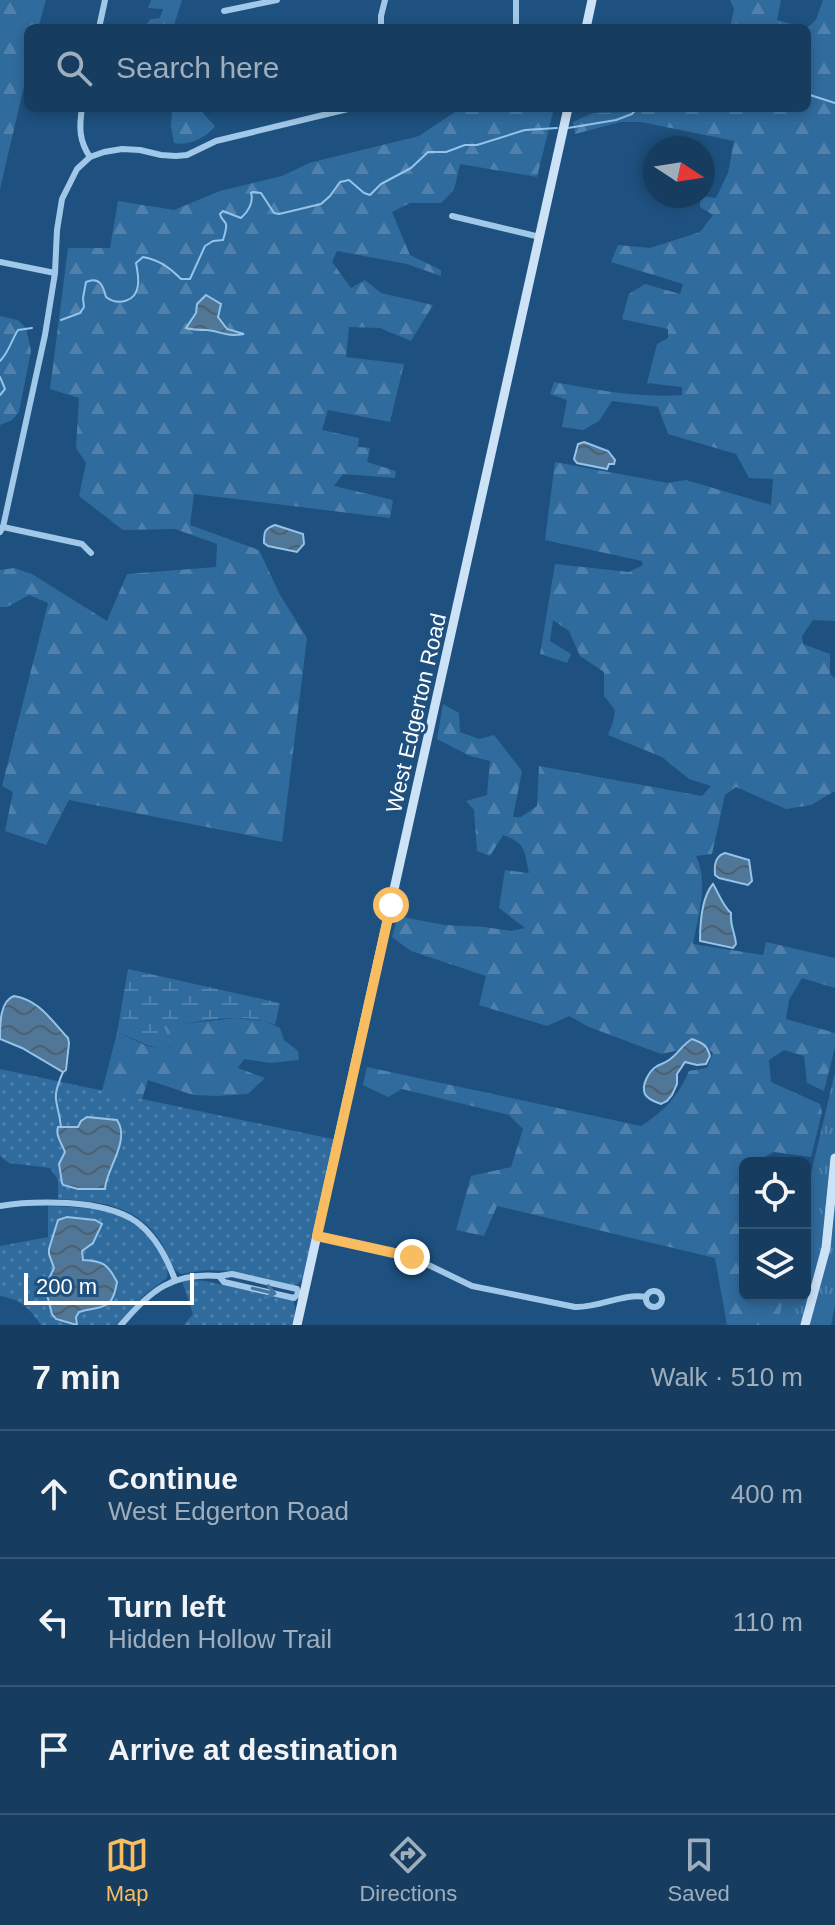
<!DOCTYPE html>
<html lang="en">
<head>
<meta charset="utf-8">
<style>
	:root { --surface:#163d5f; --page:#1f4465; --text:#f1f3f6; --muted:#9eaebd; --line:#355674; --accent:#f8bd60 }
	body { margin:0; font-family:Arial,sans-serif; background:var(--page); color:var(--text) }
	.controls { position:absolute; right:24px; bottom:24px; display:grid; overflow:hidden; border-radius:12px; box-shadow:0 4px 12px #0003 }
	.controls button { width:72px; height:72px; display:grid; place-items:center; padding:0; border:0; border-bottom:2px solid var(--line); background:var(--surface); color:var(--text); font:40px sans-serif }
	.compass { position:absolute; left:643px; top:136px; width:72px; height:72px; border-radius:50%; background:var(--surface); box-shadow:0 4px 12px #0003; rotate:102deg }
	.scale { position:absolute; left:24px; bottom:20px; width:170px; box-sizing:border-box; padding-left:8px; border:4px solid #fff; border-top:0; font-size:22px; line-height:28px; white-space:nowrap; color:#fff; -webkit-text-stroke:6px #1e517f; paint-order:stroke }
	.stop { position:absolute; width:24px; height:24px; margin:-18px; border:6px solid #f8bd60; border-radius:50%; background:#fff }
	.stop.end { background:#f8bd60; border-color:#fff; box-shadow:0 2px 8px #0008 }
	.list { margin:0; padding:0; list-style:none }
	h2 { display:flex; justify-content:space-between; align-items:center; height:104px; margin:0; padding:0 32px; font-size:34px }
	h2 small { font-size:26px; font-weight:400; color:var(--muted) }
	.list li { display:grid; grid-template-columns:52px 1fr auto; gap:24px; align-items:center; box-sizing:border-box; height:128px; padding:0 32px; border-top:2px solid var(--line) }
	.list b { display:block; font-size:30px; white-space:nowrap }
	.list p { margin:0; font-size:26px; white-space:nowrap; color:var(--muted) }
	.list em { font-size:26px; font-style:normal; color:var(--muted) }
	.icon { flex:none; width:44px; height:44px; fill:none; stroke:currentColor; stroke-width:2; stroke-linecap:round; stroke-linejoin:round }
	.map { position:relative; flex:none; width:835px; height:1325px; overflow:hidden }
	.search { position:absolute; background:var(--surface); box-shadow:0 4px 12px #0003; left:24px; right:24px; top:24px; height:88px; display:flex; align-items:center; gap:20px; box-sizing:border-box; padding:0 28px; border-radius:12px; color:var(--muted); font-size:30px }
	.sheet { height:488px; background:var(--surface) }
	nav { display:flex; justify-content:space-around; align-items:center; box-sizing:border-box; height:112px; border-top:2px solid var(--line); background:var(--surface); font-size:22px; color:var(--muted) }
	nav a { display:grid; justify-items:center; gap:4px }
	nav .on { color:var(--accent) }
	.map>svg:first-child { display:block }
	.grass { fill:url(#grass-dots) }
	.forest { fill:url(#forest-firs) }
	.wetland { fill:url(#wetland-marsh) }
	.park { fill:url(#park-tufts) }
	.water { fill:url(#water-waves); stroke:#94c4ea; stroke-width:2 }
	.lines { fill:none; stroke-linecap:round; stroke-linejoin:round }
	.stream { stroke:#94c4ea; stroke-width:2 }
	.street { stroke:#a1c8e8; stroke-width:6 }
	.secondary { stroke:#cce2f6; stroke-width:9 }
	.oneway { stroke:#45759e }
	.route { stroke:#f8bd60; stroke-width:10 }
	.labels { text-anchor:middle; dominant-baseline:central; stroke-width:6; stroke-linejoin:round; paint-order:stroke }
	.street-label { font-size:22px; fill:#fff; stroke:#1e517f }
</style>
</head>
<body>
<div class="map">
<svg width="835" height="1325" viewBox="0 0 835 1325">
	<defs>
		<pattern id="grass-dots" width="8" height="8" patternUnits="userSpaceOnUse" patternTransform="scale(2)"><rect width="8" height="8" fill="#306b9d"/><path d="M2 2h.1M6 6h.1" fill="none" stroke="#4f81ac" stroke-width="1.8" stroke-linecap="round"/></pattern>
		<pattern id="forest-firs" width="22" height="20" patternUnits="userSpaceOnUse" patternTransform="scale(2)"><rect width="22" height="20" fill="#306b9d"/><path d="M5 1l3.5 6h-7zM16 11l3.5 6h-7z" fill="#4f81ac"/></pattern>
		<pattern id="wetland-marsh" width="20" height="14" patternUnits="userSpaceOnUse" patternTransform="scale(2)"><rect width="20" height="14" fill="#306b9d"/><path d="M1 5h8M5 5V1M11 12h8M15 12V8" fill="none" stroke="#4f81ac"/></pattern>
		<pattern id="park-tufts" width="24" height="20" patternUnits="userSpaceOnUse" patternTransform="scale(2)"><rect width="24" height="20" fill="#306b9d"/><path d="M3 7l-1-3M5 7V3M7 7l1-3M15 17l-1-3M17 17v-4M19 17l1-3" fill="none" stroke="#4f81ac"/></pattern>
		<pattern id="water-waves" width="16" height="10" patternUnits="userSpaceOnUse" patternTransform="scale(2)"><rect width="16" height="10" fill="#507698"/><path d="M0 5q4-4 8 0t8 0" fill="none" stroke="#4e5f6e"/></pattern>
	</defs>
	<rect width="100%" height="100%" fill="#1e517f"/>
	<!-- grass -->
	<g class="grass">
		<path d="M0 1069 337 1140 303 1279 297 1285H293L226 1271 208 1270 181 1274C170 1268 167 1253 161 1242 137 1204 98 1201 58 1199V1180L50 1168 9 1163 0 1156Z"/>
		<path d="M48 1206C92 1208 131 1207 158 1248 164 1257 169 1267 167 1278L144 1295 117 1325H41C28 1307 22 1300 0 1296V1246L48 1237Z"/>
		<path d="M190 1280 206 1281 293 1301 295 1306 294 1325H184L193 1314 182 1281Z"/>
	</g>
	<!-- forest -->
	<g class="forest">
		<path d="M0 0H46L38 28H28V69L0 189Z"/>
		<path d="M151 0H182L173 28H143L151 19 160 18 163 9 148 8Z"/>
		<path d="M730 0H781L777 20 806 28H730L734 9Z"/>
		<path d="M823 0H835V621L813 620 802 636 803 644 830 654V674L835 678V791L811 805 786 809 736 787 725 795 712 854 696 856C709 883 698 916 693 944L763 955 766 942 835 958V988L802 978 789 1000 786 1019 835 1033V1047L824 1091 807 1083 804 1056 784 1050 769 1060 771 1082 820 1104 822 1112 811 1157 774 1152 766 1156 767 1163H745V1295H805V1199L827 1210 801 1325H727L715 1258 497 1206 484 1236 456 1230 471 1176 511 1167 523 1129 509 1115 402 1089 388 1097 363 1085 367 1067 641 1126C664 1111 678 1097 689 1071L707 1068 713 1053 703 1043 680 1050 661 1054 589 1027 569 1016 547 1026 479 1005 486 976 411 951 392 937 398 916 444 925 484 927 511 931 525 928 499 908 505 870 529 873C524 851 527 844 503 835L490 856 477 851 474 810 466 801 487 795 490 761 470 756 437 739 443 704 459 713 460 732 479 739 494 735 522 771 513 817H521L537 806 539 766 702 796 711 786 689 779 662 757 608 735 613 722 615 710 604 696V672L580 656 569 631 553 620 550 641 571 654 567 663 540 654 555 564 629 572 643 565 642 561 545 540 555 462 668 483 686 480 771 505 773 479 749 478 736 454 668 434 658 407 612 401 599 421 583 430 562 427 567 400 550 394 554 382C596 390 639 398 682 395V387L647 383 657 344 668 338V329L622 319 629 294 645 284 680 294 683 284 611 262 618 245 650 248 700 232 713 215 700 207V196L716 198 728 173 734 141 641 122H621L575 134 573 122 593 113 628 112 630 108H807V28L816 20Z"/>
		<path d="M171 108H198L215 126C207 138 188 146 174 143L171 127 172 110Z"/>
		<path d="M461 108H554L537 177 460 164 454 190 441 203H410L392 212 410 255 441 270V276L407 264 337 251 332 262 351 288 365 280 381 293 433 305 411 341 380 328 349 327 346 357 404 364 390 422 328 410 322 430 359 438 358 447 370 448 367 462 396 471 395 478 343 474 334 486 393 500 390 518 194 494 190 525 259 550 280 595 307 638 282 842 69 800 46 845 5 831 13 792 2 786 48 603 29 595 7 607H0V570L14 568 32 574 107 621 127 574 216 567 217 544 175 529 123 530 79 496 86 463 76 448 79 398 50 389 68 248H110L118 201 174 210 220 191 282 176 309 163 419 136Z"/>
		<path d="M0 316 18 320 26 328 31 351 19 412 12 420 0 425Z"/>
		<path d="M237 1018 264 1021 280 1028 284 1040 298 1051 299 1060 270 1063 244 1059 238 1068 265 1078 248 1094 217 1096 193 1095 148 1080 142 1099 102 1091 117 1033C132 1037 142 1046 157 1048L163 1026Z"/>
	</g>
	<!-- wetland -->
	<path class="wetland" d="M128 969 280 1003 275 1025C242 1010 199 1023 164 1026L170 1041 157 1048C142 1045 132 1036 117 1033Z"/>
	<!-- park -->
	<path class="park" d="M835 1072V1305L831 1325H778L784 1295H805V1199Z"/>
	<!-- water -->
	<g class="water">
		<path d="M206 295 221 304 218 317 227 329 244 334C225 337 224 332 207 330 199 330 193 330 186 328L196 313 197 304Z"/>
		<path d="M584 442 608 451 615 460 614 464H609L607 469 577 463 574 459 578 444Z"/>
		<path d="M275 525 303 534 304 544 297 552 268 546 264 543C264 532 264 529 275 525Z"/>
		<path d="M725 853 749 860 752 881 748 885 719 878 715 875C714 865 715 856 725 853Z"/>
		<path d="M713 884C719 894 723 906 731 913 730 928 735 931 736 944L733 948 700 941C700 924 701 898 713 884Z"/>
		<path d="M14 996C39 1000 51 1020 68 1038L69 1043 66 1070 63 1072 22 1048 0 1039C0 1023 0 1001 14 996Z"/>
		<path d="M692 1039C703 1043 707 1045 710 1056L706 1064 697 1065 685 1062 677 1074V1084L672 1095 667 1101 661 1104C656 1102 648 1100 645 1094 641 1085 649 1071 657 1066 661 1064 665 1063 669 1060 678 1054 682 1045 692 1039Z"/>
		<path d="M87 1117 117 1120C131 1140 106 1169 105 1189H78L63 1185 62 1183 59 1164 65 1152C62 1144 55 1135 58 1127H78L81 1121Z"/>
		<path d="M67 1217 95 1220 102 1224 93 1243 82 1251 83 1260C103 1261 108 1264 117 1282 112 1312 103 1305 79 1312L76 1317 77 1325 56 1319 52 1314 45 1287 54 1268 49 1254V1249L58 1220Z"/>
	</g>
	<g class="lines">
		<!-- stream -->
		<g class="stream">
			<path d="M807 69 810 80 807 83"/>
			<path d="M807 94 835 103"/>
			<path d="M568 128 616 120 632 114 637 108"/>
			<path d="M61 320 80 313 84 307 83 298 86 282C100 276 103 286 106 297 118 306 136 302 138 285 139 278 137 269 136 263L143 257C159 260 169 267 181 279H190L205 246 213 241 223 240C224 236 227 229 226 224 224 220 221 219 220 214L223 211 241 218C248 212 254 202 251 193L253 192 261 193 274 213 279 214 321 204 330 196 340 182 349 180 364 193 370 195 381 184 411 168 428 152H446L465 145H477L525 130 557 128"/>
			<path d="M0 361C9 352 11 341 18 330L32 328"/>
			<path d="M0 377 5 389 0 395"/>
			<path d="M61 1127C58 1099 50 1102 63 1072"/>
		</g>
		<!-- street -->
		<g class="street">
			<path d="M516 0V28"/>
			<path d="M224 11 277 0"/>
			<path d="M99 28 105 0"/>
			<path d="M381 28V16L385 0"/>
			<path d="M82 108C79 127 79 141 90 157"/>
			<path d="M452 216 540 237"/>
			<path d="M0 262 55 273"/>
			<path d="M3 527 82 544 91 553"/>
			<path d="M0 532 3 527 45 335 55 273 57 230 62 199 77 169 90 157 104 152 122 149 140 150 161 155 176 156 187 155 216 141 352 108"/>
			<path d="M0 1206C23 1202 45 1202 68 1203 128 1207 154 1223 175 1280"/>
			<path d="M317 1236 412 1257 472 1286 575 1307C599 1308 622 1293 646 1297"/>
			<circle cx="654" cy="1299" r="8"/>
			<path d="M298 1294 294 1298 224 1282 219 1276 232 1274 297 1289 298 1294 304 1295"/>
			<path d="M121 1325C150 1291 172 1272 219 1276"/>
		</g>
		<!-- secondary -->
		<g class="secondary">
			<path d="M586 28 592 0"/>
			<path d="M297 1325 568 108"/>
			<path d="M805 1325 826 1248 835 1158"/>
		</g>
	</g>
	<!-- one-way arrows -->
	<defs><path id="oneway-shaft" d="M-6 0H5M1.5-3L5.5 0L1.5 3" fill="none" stroke-width="1.6" stroke-linecap="round" stroke-linejoin="round" transform="scale(2)"/></defs>
	<use class="oneway" href="#oneway-shaft" transform="translate(264 1291) rotate(13)"/>
	<g class="lines">
		<!-- route -->
		<path class="route" d="M391 905 317 1236 412 1257"/>
	</g>
	<g class="labels">
		<!-- street labels -->
		<g class="street-label">
			<text transform="translate(416 713) rotate(-77)">West Edgerton Road</text>
		</g>
	</g>
</svg>
<div class="controls">
<button><svg class="icon" aria-label="locate" viewBox="0 0 24 24"><circle cx="12" cy="12" r="6"/><path d="M12 2v4M12 18v4M2 12h4M18 12h4"/></svg></button>
<button><svg class="icon" aria-label="layers" viewBox="0 0 24 24"><path d="M12 4l9 5-9 5-9-5zM3 14l9 5 9-5"/></svg></button>
</div>
<svg class="compass" viewBox="-18 -18 36 36"><path d="M0-13l5 13h-10z" fill="#e53935"/><path d="M0 13l5-13h-10z" fill="#9eaebd"/></svg>
<div class="scale">200 m</div>
<div class="stop" style="left:391px;top:905px"></div>
<div class="stop end" style="left:412px;top:1257px"></div>
<div class="search"><svg class="icon" aria-label="search" viewBox="0 0 24 24"><circle cx="10" cy="10" r="6"/><path d="M15 15l6 6"/></svg>Search here</div>
</div>
<section class="sheet">
<h2>7 min<small>Walk · 510 m</small></h2>
<ul class="list">
<li><svg class="icon" aria-label="ahead" viewBox="0 0 24 24"><path d="M12 20V5M6 11l6-6 6 6"/></svg><div><b>Continue</b><p>West Edgerton Road</p></div><em>400 m</em></li>
<li><svg class="icon" aria-label="left" viewBox="0 0 24 24"><path d="M17 20v-9H6M10 6l-5 5 5 5"/></svg><div><b>Turn left</b><p>Hidden Hollow Trail</p></div><em>110 m</em></li>
<li><svg class="icon" aria-label="arrive" viewBox="0 0 24 24"><path d="M6 21V4h12l-3 4 3 4H6"/></svg><div><b>Arrive at destination</b></div></li>
</ul>
</section>
<nav>
<a class="on"><svg class="icon" aria-label="map" viewBox="0 0 24 24"><path d="M3 6l6-2 6 2 6-2v14l-6 2-6-2-6 2zM9 4v14M15 6v14"/></svg>Map</a>
<a><svg class="icon" aria-label="directions" viewBox="0 0 24 24"><path d="M12 3l9 9-9 9-9-9zM9 14v-3h6M13 9l2 2-2 2"/></svg>Directions</a>
<a><svg class="icon" aria-label="saved" viewBox="0 0 24 24"><path d="M7 4h10v16l-5-4-5 4z"/></svg>Saved</a>
</nav>
</body>
</html>
